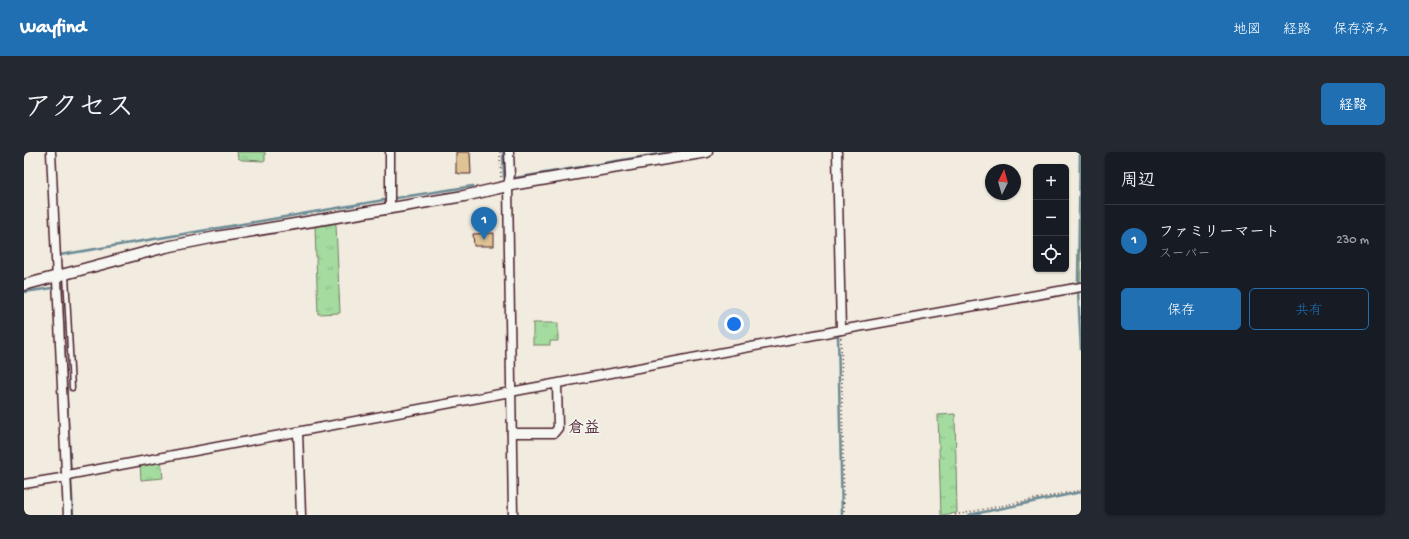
<!DOCTYPE html>
<html lang="ja">
<head>
<meta charset="utf-8">
<style>
	:root { --surface:#171b24; --page:#242831; --text:#f1f3f6; --muted:#9ea1a6; --line:#363941; --accent:#1f6fb2 }
	body { margin:0; font-family:"Gochi Hand","Klee One",sans-serif; background:var(--page); color:var(--text) }
	.controls { position:absolute; right:12px; top:12px; display:grid; overflow:hidden; border-radius:6px; box-shadow:0 1px 3px #0004 }
	.controls button { width:36px; height:36px; display:grid; place-items:center; padding:0; border:0; border-bottom:1px solid var(--line); background:var(--surface); color:var(--text); font:20px sans-serif }
	.compass { position:absolute; left:961px; top:12px; width:36px; height:36px; border-radius:50%; background:var(--surface); box-shadow:0 1px 3px #0004; rotate:5deg }
	.you { position:absolute; left:710px; top:172px; width:14px; height:14px; margin:-10px; border:3px solid #fff; border-radius:50%; background:#1a73e8; box-shadow:0 0 0 6px #1a73e833 }
	.badge { display:grid; place-items:center; width:26px; height:26px; border-radius:50%; background:var(--accent); color:#fff; font-size:13px; font-weight:700 }
	.pin { position:absolute; translate:-50% -33px; filter:drop-shadow(0 1px 2px #0008) }
	.pin::after { content:''; position:absolute; top:21px; width:14px; height:12px; background:inherit; clip-path:polygon(0 0,100% 0,50% 100%) }
	.list { margin:0; padding:0; list-style:none }
	h2 { display:flex; justify-content:space-between; align-items:center; height:52px; margin:0; padding:0 16px; font-size:17px }
	h2 small { font-size:13px; font-weight:400; color:var(--muted) }
	.list li { display:grid; grid-template-columns:26px 1fr auto; gap:12px; align-items:center; box-sizing:border-box; height:72px; padding:0 16px; border-top:1px solid var(--line) }
	.list b { display:block; font-size:15px; white-space:nowrap }
	.list p { margin:0; font-size:13px; white-space:nowrap; color:var(--muted) }
	.list em { font-size:13px; font-style:normal; color:var(--muted) }
	.actions { display:flex; gap:8px; padding:12px 16px }
	.actions a { flex:1; padding:9px 0; border:1px solid var(--accent); border-radius:6px; text-align:center; font-size:14px; color:var(--accent) }
	.actions .main { background:var(--accent); color:#fff }
	.icon { flex:none; width:22px; height:22px; fill:none; stroke:currentColor; stroke-width:2; stroke-linecap:round; stroke-linejoin:round }
	.map { position:relative; flex:none; width:1057px; height:363px; overflow:hidden; border-radius:6px }
	header { display:flex; align-items:center; gap:24px; box-sizing:border-box; height:56px; padding:0 20px; background:var(--accent); color:#fff }
	header strong { font-size:19px }
	nav { display:flex; gap:22px; margin-inline-start:auto; font-size:14px }
	.intro { display:flex; align-items:center; justify-content:space-between; box-sizing:border-box; height:96px; padding:0 24px }
	h1 { margin:0; font-size:28px }
	.button { padding:10px 18px; border-radius:6px; background:var(--accent); color:#fff; font-size:14px; font-weight:700 }
	main { display:flex; gap:24px; padding:0 24px }
	aside { flex:1; background:var(--surface); border-radius:6px; box-shadow:0 1px 3px #0004 }
	.map>svg:first-child { display:block }
	.grass { fill:url(#grass-tufts); stroke:#777e66 }
	.lines { fill:none; stroke-linecap:round; stroke-linejoin:round }
	.stream { stroke:#6c8b96; stroke-width:2.5 }
	.building { fill:#dfc394; stroke:#4a1f2b }
	.service-casing { stroke:#4a1f2b; stroke-width:7 }
	.minor-casing { stroke:#4a1f2b; stroke-width:11 }
	.tertiary-casing { stroke:#4a1f2b; stroke-width:13 }
	.path { stroke:#4a1f2b; stroke-width:1.5; stroke-dasharray:1 3; stroke-linecap:butt }
	.service { stroke:#f6f6f2; stroke-width:4 }
	.minor { stroke:#f6f6f2; stroke-width:8 }
	.tertiary { stroke:#f6f6f2; stroke-width:10 }
	.labels { text-anchor:middle; dominant-baseline:central; stroke-width:3; stroke-linejoin:round; paint-order:stroke }
	.quarter-label { font-size:16px; font-weight:bold; fill:#4a1f2b; stroke:#f6f6f2 }
</style>
</head>
<body>
<header>
<strong>Wayfind</strong>
<nav><a>地図</a><a>経路</a><a>保存済み</a></nav>
</header>
<div class="intro"><h1>アクセス</h1><a class="button">経路</a></div>
<main>
<div class="map">
<svg width="1057" height="363" viewBox="0 0 1057 363">
	<defs>
		<pattern id="grass-tufts" width="24" height="20" patternUnits="userSpaceOnUse"><rect width="24" height="20" fill="#a4dca0"/><path d="M3 7l-1-3M5 7V3M7 7l1-3M15 17l-1-3M17 17v-4M19 17l1-3" fill="none" stroke="#8fbc8a"/></pattern>
	</defs>
	<rect width="100%" height="100%" fill="#f1ecdf"/>
	<filter id="ink" filterUnits="userSpaceOnUse"><feTurbulence type="fractalNoise" baseFrequency=".025" numOctaves="2"/><feDisplacementMap in="SourceGraphic" scale="8" xChannelSelector="R" yChannelSelector="G"/><feConvolveMatrix kernelMatrix="1 2 1 2 8 2 1 2 1" color-interpolation-filters="sRGB"/></filter>
	<g filter="url(#ink)">
		<!-- grass -->
		<g class="grass">
			<path d="M213 0H241V9L218 8 214 6Z"/>
			<path d="M1057 0V132H1055Z"/>
			<path d="M310 69 312 73 316 161 294 162 291 76 293 72Z"/>
			<path d="M509 171H534V189H526V193H509Z"/>
			<path d="M931 262 933 361 917 363 914 263Z"/>
			<path d="M137 307 139 326 117 328 116 311Z"/>
		</g>
		<g class="lines">
			<!-- stream -->
			<g class="stream">
				<path d="M479 0 480 25"/>
				<path d="M491 26 646 0"/>
				<path d="M372 46 449 34"/>
				<path d="M36 103 360 48"/>
				<path d="M1054 131 1056 0"/>
				<path d="M1040 134 1054 131"/>
				<path d="M1054 139 1057 198"/>
				<path d="M0 140 28 136"/>
				<path d="M38 153 49 363"/>
				<path d="M814 183 818 363"/>
				<path d="M493 235 514 231"/>
				<path d="M945 363 1057 340"/>
			</g>
		</g>
		<!-- building -->
		<g class="building">
			<path d="M432 0H446L447 22H435V21H432Z"/>
			<path d="M470 81V94H450L449 82Z"/>
		</g>
		<g class="lines">
			<defs>
				<path id="service" d="M42 123 48 236"/>
				<g id="minor">
					<path d="M27 0 44 363"/>
					<path d="M366 0V56"/>
					<path d="M485 0 486 23 484 34 489 363"/>
					<path d="M813 0 817 178"/>
					<path d="M274 280 277 363"/>
					<path d="M488 281H530L534 276 533 232"/>
					<path d="M43 323 817 178 1057 135"/>
					<path d="M0 332 43 325"/>
				</g>
				<path id="tertiary" d="M0 133 142 95 192 85 440 44 493 32 683 0"/>
			</defs>
			<!-- service casing -->
			<use href="#service" class="service-casing"/>
			<!-- minor casing -->
			<use href="#minor" class="minor-casing"/>
			<!-- tertiary casing -->
			<use href="#tertiary" class="tertiary-casing"/>
			<!-- path -->
			<g class="path">
				<path d="M476 0 477 26"/>
				<path d="M817 186 820 363"/>
				<path d="M931 363 1057 338"/>
			</g>
			<!-- service -->
			<use href="#service" class="service"/>
			<!-- minor -->
			<use href="#minor" class="minor"/>
			<!-- tertiary -->
			<use href="#tertiary" class="tertiary"/>
		</g>
	</g>
	<g class="labels">
		<!-- quarter labels -->
		<g class="quarter-label">
			<text x="560" y="277">倉益</text>
		</g>
	</g>
</svg>
<div class="controls">
<button>+</button>
<button>−</button>
<button><svg class="icon" aria-label="locate" viewBox="0 0 24 24"><circle cx="12" cy="12" r="6"/><path d="M12 2v4M12 18v4M2 12h4M18 12h4"/></svg></button>
</div>
<svg class="compass" viewBox="-18 -18 36 36"><path d="M0-13l5 13h-10z" fill="#e53935"/><path d="M0 13l5-13h-10z" fill="#9ea1a6"/></svg>
<div class="you"></div>
<div class="pin badge" style="left:460px;top:88px">1</div>
</div>
<aside>
<h2>周辺<small></small></h2>
<ul class="list">
<li><span class="badge">1</span><div><b>ファミリーマート</b><p>スーパー</p></div><em>230 m</em></li>
</ul>
<div class="actions"><a class="main">保存</a><a>共有</a></div>
</aside>
</main>
</body>
</html>
